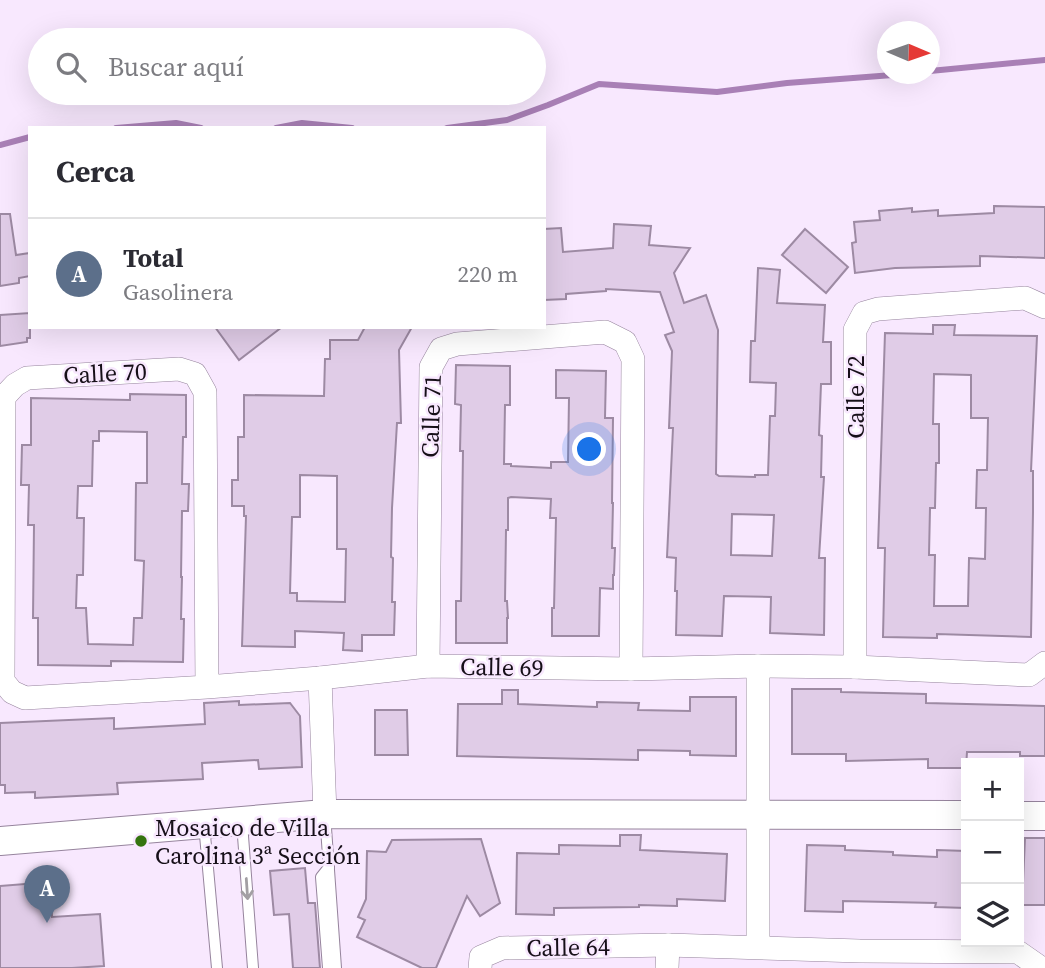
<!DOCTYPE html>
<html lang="es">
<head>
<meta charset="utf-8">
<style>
	:root { --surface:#fff; --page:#f7f7f7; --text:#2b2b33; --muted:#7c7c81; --line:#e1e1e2; --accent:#7c3aed }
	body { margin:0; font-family:"Source Serif 4",serif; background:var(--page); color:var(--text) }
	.controls { position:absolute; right:21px; bottom:21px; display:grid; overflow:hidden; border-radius:0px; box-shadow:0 7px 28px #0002 }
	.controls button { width:63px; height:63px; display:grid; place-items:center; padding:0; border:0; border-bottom:2px solid var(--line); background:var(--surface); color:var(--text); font:35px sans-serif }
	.compass { position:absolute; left:877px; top:21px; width:63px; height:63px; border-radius:50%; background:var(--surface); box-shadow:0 7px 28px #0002; rotate:92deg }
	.you { position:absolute; left:590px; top:450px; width:24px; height:24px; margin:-18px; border:5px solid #fff; border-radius:50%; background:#1a73e8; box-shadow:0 0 0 10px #1a73e833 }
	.badge { display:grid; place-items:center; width:46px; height:46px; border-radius:50%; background:var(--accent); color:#fff; font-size:23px; font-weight:700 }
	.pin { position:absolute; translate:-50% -58px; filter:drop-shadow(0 2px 4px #0008) }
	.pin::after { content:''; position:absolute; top:37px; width:24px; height:21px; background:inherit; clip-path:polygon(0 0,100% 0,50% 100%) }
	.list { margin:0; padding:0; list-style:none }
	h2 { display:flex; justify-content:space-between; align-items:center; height:91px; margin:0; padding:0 28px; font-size:30px }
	h2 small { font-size:23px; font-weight:400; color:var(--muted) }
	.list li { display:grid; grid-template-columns:46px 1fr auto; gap:21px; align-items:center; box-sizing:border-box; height:112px; padding:0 28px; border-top:2px solid var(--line) }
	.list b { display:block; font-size:26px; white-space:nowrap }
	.list p { margin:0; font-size:23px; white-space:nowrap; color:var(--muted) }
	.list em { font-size:23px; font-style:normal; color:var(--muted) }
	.icon { flex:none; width:38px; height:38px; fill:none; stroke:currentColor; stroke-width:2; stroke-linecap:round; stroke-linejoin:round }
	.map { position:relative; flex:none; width:1045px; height:968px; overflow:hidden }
	.search { position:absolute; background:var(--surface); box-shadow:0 7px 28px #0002; left:28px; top:28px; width:518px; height:77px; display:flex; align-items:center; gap:18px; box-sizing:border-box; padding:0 24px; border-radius:38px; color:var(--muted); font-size:26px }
	.panel { position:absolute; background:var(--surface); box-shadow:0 7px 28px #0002; left:28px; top:126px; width:518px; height:203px; border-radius:0px }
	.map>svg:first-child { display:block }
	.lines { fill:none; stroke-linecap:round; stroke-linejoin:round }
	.stream { stroke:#a980b6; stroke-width:6 }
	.building { fill:#e0cce7; stroke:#9d8aa3; stroke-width:2; fill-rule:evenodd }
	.service-casing { stroke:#96849d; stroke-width:12 }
	.minor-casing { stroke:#96849d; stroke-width:24 }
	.tertiary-casing { stroke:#96849d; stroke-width:30 }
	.service { stroke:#fff; stroke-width:10 }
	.minor { stroke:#fff; stroke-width:23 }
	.tertiary { stroke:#fff; stroke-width:28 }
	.oneway { stroke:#a29fa3 }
	.poi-dot { fill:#34740f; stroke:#f8e8fe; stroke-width:2.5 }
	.labels { text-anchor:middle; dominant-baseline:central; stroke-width:5; stroke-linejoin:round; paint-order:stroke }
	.street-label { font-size:24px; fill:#160f18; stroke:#f8e8fe }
	.poi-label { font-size:24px; fill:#160f18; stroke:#f8e8fe; text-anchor:start }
</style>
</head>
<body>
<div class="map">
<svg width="1045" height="968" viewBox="0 0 1045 968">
	<rect width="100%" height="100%" fill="#f8e8fe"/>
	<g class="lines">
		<!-- stream -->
		<g class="stream">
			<path d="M930 71 1045 60"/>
			<path d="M116 128 176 123 201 128"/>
			<path d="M276 128 302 123 352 128"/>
			<path d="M447 128 507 120 548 105 599 84 717 92 787 83 906 74"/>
			<path d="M0 145 30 137"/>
		</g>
	</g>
	<!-- building -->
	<g class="building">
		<path d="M994 206 1045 207V258L980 256V266L895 268 855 273 852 243 856 242 854 222 880 220 879 211 912 208V212L938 210V216L994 213Z"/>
		<path d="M0 214H10L16 255 30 253V276L19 278V283L0 286Z"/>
		<path d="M614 224 651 226 649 245 690 248 674 273 684 303 706 295 718 330 716 474 719 476 755 477V475H768L770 416H775L776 383 750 382 751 341H755L758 268 780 270 777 303 825 305 823 342H831V384H821L819 435 822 436 821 477H824L819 558H825L824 635 770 633 771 597 724 596 722 636 676 635 677 591H675L676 558 667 557 673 428H669L672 351 665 335 674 332 660 292 606 289V291L566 294V299L544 300V229L561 228 563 252 613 248ZM732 514 774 515 772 556 731 555Z"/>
		<path d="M805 229 848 267 826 293 782 255Z"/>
		<path d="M30 313V338H27V342L0 346V315Z"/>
		<path d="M933 325H955L954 335 1037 336 1031 471H1033V512L1031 637 937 634V638L883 637 885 548H878L885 333 933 334ZM934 374 971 375V418H988L987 470H977L976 508H986L985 559 969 558 968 606H934L935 555H929L930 508H935L936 463H939V424H933Z"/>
		<path d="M215 327H282L239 360Z"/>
		<path d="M365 327H412L399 350 401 423H397L392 508 391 557 393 558 392 602H395L394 635H362V651L343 650 344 633 295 631V647L242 646 246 516H244V506H232V480H238V437H244V395L324 396 325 359H330V340H358ZM300 475 337 476V549H346L345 602 297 601V593H290L292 517H300Z"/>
		<path d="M456 365 510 366V405H505L504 464H511V466L551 468V462H568L569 398H556V370L606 371 605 418H613L612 503H613L612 548H615L614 575H613V589L600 588 599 636H552V608H554L556 518H550L551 499 511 497 508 498V530H506L505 601H507L508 618H507V643H456V601H461L463 451H460L461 405 455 404Z"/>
		<path d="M130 394 186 395V437H183L182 484H189L188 511H182L181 577H182L181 619H184L183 662 111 661V666L38 665V618H33L34 525H28L29 485H21L22 445H31V398L130 400ZM99 431 147 432V483H136L135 560 144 561 142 618H134L133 645 88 644 86 608H76L77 575H83L84 518H77L78 486H92L93 441H99Z"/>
		<path d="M792 689H841V692L926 694V703L1045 706V756H1020V752H967L966 768H928V759L846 761V754H792Z"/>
		<path d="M502 690H518V704L597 707V702L639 703 638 710 690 711V697H736V756L690 755V751L638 750V760L457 756 458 704H502Z"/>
		<path d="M239 701V705L290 703 300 716 302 767 259 769 258 760 202 763 203 779 117 783 118 794 35 798V792L5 793V785H0V723L114 718V729L205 724 204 703Z"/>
		<path d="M375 710H407L408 755H375Z"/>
		<path d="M620 835H641L640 850 727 854 725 901 677 899V906L639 905V907L554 908V915L516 914 517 853 559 854V845L620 846Z"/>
		<path d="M1025 838H1045V905H1022Z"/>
		<path d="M481 839 500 903 480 916 467 896 436 968H422L357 937 365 920 358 917 366 899 367 851 386 852 392 840Z"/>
		<path d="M807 845 845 846V850L893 852V855L937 857V850L966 851V908L935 907 936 903 843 901V912L805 911Z"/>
		<path d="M305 868 308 903H315L320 968H293L289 914 274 915 270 871Z"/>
		<path d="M50 882 52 917 100 914 104 966 72 968H0V886Z"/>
	</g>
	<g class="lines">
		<defs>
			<g id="service">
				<path d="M325 814 336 968"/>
				<path d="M242 823 253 968"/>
				<path d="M204 824 217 968"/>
				<path d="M328 968 321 877 329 867"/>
			</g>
			<g id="minor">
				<path d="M428 666 431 367 441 349 457 344 605 332 625 342 633 359 631 669"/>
				<path d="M855 667V330L864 313 878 309 1025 298 1045 307"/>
				<path d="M320 678 325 814"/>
				<path d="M207 687 205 392 195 374 179 369 27 378 15 385 4 397 3 681 12 692 25 698 207 687 320 678 428 666 631 669 758 666 855 667 1029 675 1045 663"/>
				<path d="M758 947V666"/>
				<path d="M480 968 481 957 502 948 668 945 860 951 1018 952 1041 968"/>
				<path d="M667 968 668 945"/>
			</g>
			<g id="tertiary">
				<path d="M1019 816H1045"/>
				<path d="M0 841 325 814 966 815"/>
			</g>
		</defs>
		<!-- service casing -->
		<use href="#service" class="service-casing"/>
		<!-- minor casing -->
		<use href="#minor" class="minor-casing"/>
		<!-- tertiary casing -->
		<use href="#tertiary" class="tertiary-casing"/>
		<!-- service -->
		<use href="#service" class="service"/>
		<!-- minor -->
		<use href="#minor" class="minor"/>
		<!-- tertiary -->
		<use href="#tertiary" class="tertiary"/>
	</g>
	<!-- one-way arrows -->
	<defs><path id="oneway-shaft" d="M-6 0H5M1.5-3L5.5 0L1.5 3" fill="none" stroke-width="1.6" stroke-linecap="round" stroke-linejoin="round" transform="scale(1.75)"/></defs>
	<use class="oneway" href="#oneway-shaft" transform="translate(247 889) rotate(86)"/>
	<!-- markers -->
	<circle class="poi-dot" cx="141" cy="841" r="7"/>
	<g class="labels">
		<!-- street labels -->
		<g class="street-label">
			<text transform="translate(105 373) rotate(-3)">Calle 70</text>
			<text transform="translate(855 397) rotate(-90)">Calle 72</text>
			<text transform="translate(431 416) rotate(-88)">Calle 71</text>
			<text transform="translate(502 667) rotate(1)">Calle 69</text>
			<text transform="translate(568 947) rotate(-1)">Calle 64</text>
		</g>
		<!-- poi labels -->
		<g class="poi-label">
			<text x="155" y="827">Mosaico de Villa<tspan x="155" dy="28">Carolina 3ª Sección</tspan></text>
		</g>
	</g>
</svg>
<div class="controls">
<button>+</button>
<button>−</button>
<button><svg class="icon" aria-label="layers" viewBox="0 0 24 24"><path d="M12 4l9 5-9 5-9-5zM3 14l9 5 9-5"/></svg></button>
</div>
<svg class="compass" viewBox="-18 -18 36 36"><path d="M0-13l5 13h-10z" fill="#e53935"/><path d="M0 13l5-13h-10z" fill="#7c7c81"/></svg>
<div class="you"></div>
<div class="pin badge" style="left:47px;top:923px;background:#5c6f8a">A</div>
<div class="search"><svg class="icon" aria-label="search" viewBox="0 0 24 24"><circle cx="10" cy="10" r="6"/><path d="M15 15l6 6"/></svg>Buscar aquí</div>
<section class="panel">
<h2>Cerca<small></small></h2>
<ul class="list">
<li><span class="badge" style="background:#5c6f8a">A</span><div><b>Total</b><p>Gasolinera</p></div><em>220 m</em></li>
</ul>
</section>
</div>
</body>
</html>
